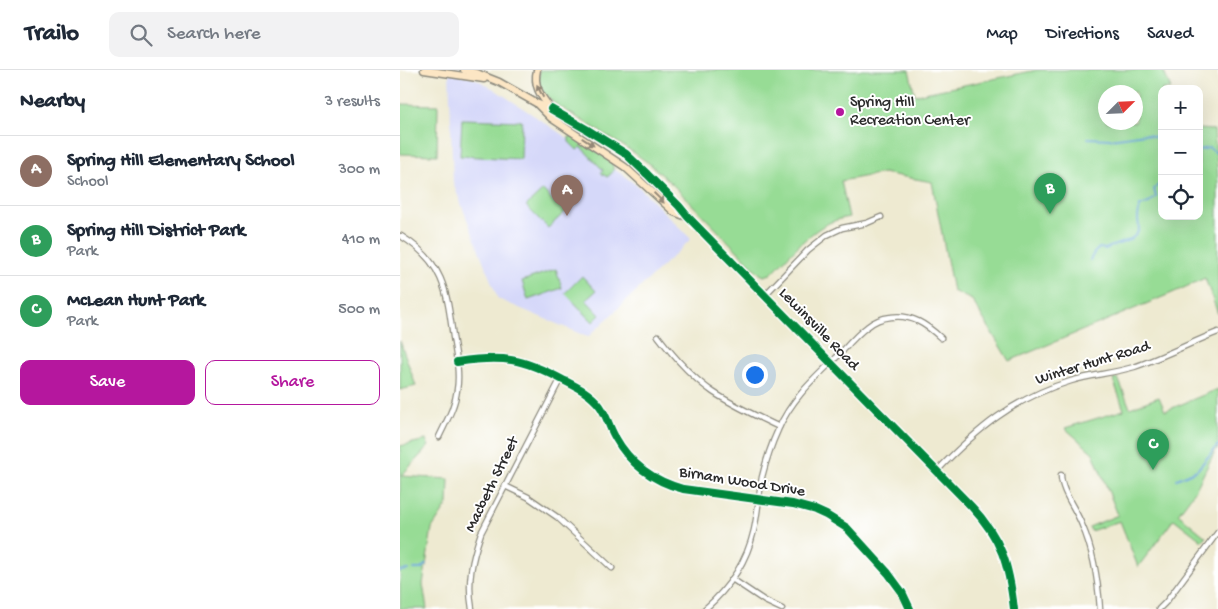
<!DOCTYPE html>
<html lang="en">
<head>
<meta charset="utf-8">
<style>
	:root { --surface:#fff; --page:#f2f2f3; --text:#1f2937; --muted:#747a83; --line:#e0e1e3; --accent:#b5179e }
	body { margin:0; font-family:"Gochi Hand",sans-serif; background:var(--page); color:var(--text) }
	.controls { position:absolute; right:15px; top:15px; display:grid; overflow:hidden; border-radius:10px; box-shadow:0 5px 20px #0002 }
	.controls button { width:45px; height:45px; display:grid; place-items:center; padding:0; border:0; border-bottom:1px solid var(--line); background:var(--surface); color:var(--text); font:25px sans-serif }
	.compass { position:absolute; left:698px; top:15px; width:45px; height:45px; border-radius:50%; background:var(--surface); box-shadow:0 5px 20px #0002; rotate:66deg }
	.you { position:absolute; left:354px; top:304px; width:18px; height:18px; margin:-12px; border:4px solid #fff; border-radius:50%; background:#1a73e8; box-shadow:0 0 0 8px #1a73e833 }
	.badge { display:grid; place-items:center; width:32px; height:32px; border-radius:50%; background:var(--accent); color:#fff; font-size:16px; font-weight:700 }
	.pin { position:absolute; translate:-50% -41px; filter:drop-shadow(0 1px 2px #0008) }
	.pin::after { content:''; position:absolute; top:26px; width:18px; height:15px; background:inherit; clip-path:polygon(0 0,100% 0,50% 100%) }
	.list { margin:0; padding:0; list-style:none }
	h2 { display:flex; justify-content:space-between; align-items:center; height:65px; margin:0; padding:0 20px; font-size:21px }
	h2 small { font-size:16px; font-weight:400; color:var(--muted) }
	.list li { display:grid; grid-template-columns:32px 1fr auto; gap:15px; align-items:center; box-sizing:border-box; height:70px; padding:0 20px; border-top:1px solid var(--line) }
	.list b { display:block; font-size:19px; white-space:nowrap }
	.list p { margin:0; font-size:16px; white-space:nowrap; color:var(--muted) }
	.list em { font-size:16px; font-style:normal; color:var(--muted) }
	.actions { display:flex; gap:10px; padding:15px 20px }
	.actions a { flex:1; padding:11px 0; border:1px solid var(--accent); border-radius:10px; text-align:center; font-size:18px; color:var(--accent) }
	.actions .main { background:var(--accent); color:#fff }
	.icon { flex:none; width:28px; height:28px; fill:none; stroke:currentColor; stroke-width:2; stroke-linecap:round; stroke-linejoin:round }
	.map { position:relative; flex:none; width:818px; height:539px; overflow:hidden }
	header { display:flex; align-items:center; gap:30px; box-sizing:border-box; height:70px; padding:0 25px; background:var(--surface); border-bottom:1px solid var(--line) }
	header strong { font-size:24px }
	nav { display:flex; gap:28px; margin-inline-start:auto; font-size:18px }
	.search { width:350px; height:45px; background:var(--page); display:flex; align-items:center; gap:12px; box-sizing:border-box; padding:0 18px; border-radius:10px; color:var(--muted); font-size:19px }
	main { display:flex }
	aside { flex:1; background:var(--surface) }
	.map>svg:first-child { display:block }
	.built { fill:#d5d8f9 }
	.green { fill:#97dc95; stroke:#618460; fill-rule:evenodd }
	.lines { fill:none; stroke-linecap:round; stroke-linejoin:round }
	.stream { stroke:#67a3d8; stroke-width:2 }
	.street-casing { stroke:#8c8a7e; stroke-width:7 }
	.secondary-casing { stroke:#8c8a7e; stroke-width:9 }
	.street { stroke:#fff; stroke-width:4.5 }
	.secondary { stroke:#fce6c4; stroke-width:6 }
	.cycleway-casing { stroke:#fff; stroke-width:11 }
	.cycleway { stroke:#00873e; stroke-width:8 }
	.oneway { fill:#948878 }
	.poi-dot { fill:#b5179e; stroke:#fff; stroke-width:2 }
	.labels { text-anchor:middle; dominant-baseline:central; stroke-width:4; stroke-linejoin:round; paint-order:stroke }
	.poi-label { font-size:16px; fill:#2b2b2b; stroke:#fff; text-anchor:start }
	.street-label { font-size:16px; fill:#2b2b2b; stroke:#fff }
</style>
</head>
<body>
<header>
<strong>Trailo</strong>
<div class="search"><svg class="icon" aria-label="search" viewBox="0 0 24 24"><circle cx="10" cy="10" r="6"/><path d="M15 15l6 6"/></svg>Search here</div>
<nav><a>Map</a><a>Directions</a><a>Saved</a></nav>
</header>
<main>
<aside>
<h2>Nearby<small>3 results</small></h2>
<ul class="list">
<li><span class="badge" style="background:#8d6e63">A</span><div><b>Spring Hill Elementary School</b><p>School</p></div><em>300 m</em></li>
<li><span class="badge" style="background:#2e9e5b">B</span><div><b>Spring Hill District Park</b><p>Park</p></div><em>410 m</em></li>
<li><span class="badge" style="background:#2e9e5b">C</span><div><b>McLean Hunt Park</b><p>Park</p></div><em>500 m</em></li>
</ul>
<div class="actions"><a class="main">Save</a><a>Share</a></div>
</aside>
<div class="map">
<svg width="818" height="539" viewBox="0 0 818 539">
	<rect width="100%" height="100%" fill="#fff"/>
	<filter id="ink" filterUnits="userSpaceOnUse"><feTurbulence type="fractalNoise" baseFrequency=".02" numOctaves="2"/><feDisplacementMap in="SourceGraphic" scale="10" xChannelSelector="R" yChannelSelector="G"/><feConvolveMatrix kernelMatrix="1 2 1 2 8 2 1 2 1" color-interpolation-filters="sRGB"/></filter>
	<filter id="wash" filterUnits="userSpaceOnUse"><feTurbulence type="fractalNoise" baseFrequency=".0096" numOctaves="4" result="noise"/><feDisplacementMap in="SourceGraphic" scale="20" xChannelSelector="R" yChannelSelector="G"/><feGaussianBlur stdDeviation="1.12" result="paint"/><feColorMatrix in="noise" values="0 0 0 0 0 0 0 0 0 0 0 0 0 0 0 0 0 1.4 0 .05"/><feComposite in="paint" operator="in"/></filter>
	<g filter="url(#wash)">
		<rect width="100%" height="100%" fill="#eeead1"/>
		<!-- built -->
		<path class="built" d="M49 1 76 9 94 19 223 105 240 118 291 169 188 267 98 229 53 113Z"/>
		<!-- green -->
		<g class="green">
			<path d="M140 0H509L515 25 637 0H763L771 19H762V146H799V59L814 60 818 108V244L805 208 777 221 609 291 572 230 553 221 532 112 483 103 441 111 449 147C444 148 439 149 434 151 412 158 387 188 371 204L364 206 360 204 273 115 251 95 233 82 154 33 142 21 138 13ZM706 22H736V52H706Z"/>
			<path d="M0 34 38 35 37 85 0 84Z"/>
			<path d="M62 49 122 51 121 89 60 86Z"/>
			<path d="M172 66 211 90C214 97 215 102 207 107L201 103 203 100 181 77 177 80 169 72V67Z"/>
			<path d="M143 120 156 134 158 133 166 141 148 158 126 136Z"/>
			<path d="M156 199 162 218 128 230 122 211Z"/>
			<path d="M182 206 196 221 186 230 200 245 193 252 165 223Z"/>
			<path d="M0 271 16 316 0 320Z"/>
			<path d="M718 308 730 338 759 327 765 341 818 319V379L815 381 795 421 778 444 806 467 802 471 774 449 738 497 720 451 691 461 689 457 718 445 693 383 665 358 724 340 713 309Z"/>
			<path d="M26 370 29 376 1 406 49 409 48 434 32 458 23 514 27 539H0V376Z"/>
		</g>
		<g class="lines">
			<!-- stream -->
			<g class="stream">
				<path d="M688 68 710 69 745 64 762 69"/>
				<path d="M799 80 809 78 818 84"/>
				<path d="M690 190 694 183 699 178 706 179C715 173 738 172 739 157 739 155 738 151 738 149 738 145 739 140 740 136L749 133 756 127 754 119 762 112"/>
				<path d="M777 409 797 400 818 375"/>
				<path d="M14 499H21L26 494"/>
				<path d="M0 501 8 500"/>
			</g>
		</g>
	</g>
	<g filter="url(#ink)">
		<g class="lines">
			<defs>
				<g id="street">
					<path d="M1 166C44 192 47 222 53 267 56 285 60 303 57 320 55 337 46 352 39 367"/>
					<path d="M365 225 408 180 427 165 442 158 467 153 481 147"/>
					<path d="M258 266C274 287 291 307 313 322 334 336 357 346 379 357"/>
					<path d="M57 292C103 285 122 288 163 310 177 317 190 323 200 336 207 346 209 357 215 367 230 394 253 411 283 419L393 434 415 440 426 445 447 458 488 503 502 522 510 539"/>
					<path d="M537 401C577 359 614 328 671 311 691 305 713 303 734 297 763 287 790 273 818 262"/>
					<path d="M661 405C661 421 676 439 682 455 694 482 698 510 700 539"/>
					<path d="M105 416 128 427 157 447 212 498"/>
					<path d="M332 509 365 531 382 539"/>
					<path d="M72 539C67 511 72 489 81 463L161 308"/>
					<path d="M305 539C329 518 347 491 354 460 358 442 359 424 362 407 366 391 371 375 378 360 391 329 416 307 440 284 448 275 457 264 467 257 474 251 482 248 491 247 512 244 527 255 541 268"/>
					<path d="M759 539 766 532 818 462"/>
				</g>
				<g id="secondary">
					<path d="M24 0 84 9"/>
					<path d="M64 0 79 4 99 12 136 33 151 39 213 76 226 84 247 104 279 136 288 147 578 443C603 475 610 500 614 539"/>
					<path d="M137 0C133 16 141 26 150 38"/>
					<path d="M138 35 151 48 225 97 274 142 287 147"/>
				</g>
			</defs>
			<!-- street casing -->
			<use href="#street" class="street-casing"/>
			<!-- secondary casing -->
			<use href="#secondary" class="secondary-casing"/>
			<!-- street -->
			<use href="#street" class="street"/>
			<!-- secondary -->
			<use href="#secondary" class="secondary"/>
			<defs>
				<g id="cycleway">
					<path d="M151 39 186 59 226 84 247 104 279 136 288 147 571 436C602 469 609 495 614 539"/>
					<path d="M57 292C103 285 122 288 163 310 177 317 190 323 200 336 207 346 209 357 215 367 230 394 253 411 283 419L393 434 415 440 426 445 447 458 488 503 502 522 510 539"/>
				</g>
			</defs>
			<!-- cycleway casing -->
			<use href="#cycleway" class="cycleway-casing"/>
			<!-- cycleway -->
			<use href="#cycleway" class="cycleway"/>
		</g>
		<!-- one-way arrows -->
		<defs><path id="oneway-solid" d="M-6-.8H1V-3.2L6.5 0L1 3.2V.8H-6Z" transform="scale(1.25)"/></defs>
		<g class="oneway">
			<use href="#oneway-solid" transform="translate(140 21) rotate(-116)"/>
			<use href="#oneway-solid" transform="translate(188 72) rotate(33)"/>
			<use href="#oneway-solid" transform="translate(259 128) rotate(44)"/>
		</g>
	</g>
	<!-- markers -->
	<circle class="poi-dot" cx="440" cy="42" r="5"/>
	<g class="labels">
		<!-- poi labels -->
		<g class="poi-label">
			<text x="450" y="33">Spring Hill<tspan x="450" dy="18">Recreation Center</tspan></text>
		</g>
		<!-- street labels -->
		<g class="street-label">
			<text transform="translate(418 260) rotate(46)">Lewinsville Road</text>
			<text transform="translate(693 294) rotate(-17)">Winter Hunt Road</text>
			<text transform="translate(342 413) rotate(9)">Birnam Wood Drive</text>
			<text transform="translate(93 415) rotate(-64)">Macbeth Street</text>
		</g>
	</g>
</svg>
<div class="controls">
<button>+</button>
<button>−</button>
<button><svg class="icon" aria-label="locate" viewBox="0 0 24 24"><circle cx="12" cy="12" r="6"/><path d="M12 2v4M12 18v4M2 12h4M18 12h4"/></svg></button>
</div>
<svg class="compass" viewBox="-18 -18 36 36"><path d="M0-13l5 13h-10z" fill="#e53935"/><path d="M0 13l5-13h-10z" fill="#747a83"/></svg>
<div class="you"></div>
<div class="pin badge" style="left:167px;top:146px;background:#8d6e63">A</div>
<div class="pin badge" style="left:650px;top:144px;background:#2e9e5b">B</div>
<div class="pin badge" style="left:753px;top:400px;background:#2e9e5b">C</div>
</div>
</main>
</body>
</html>
